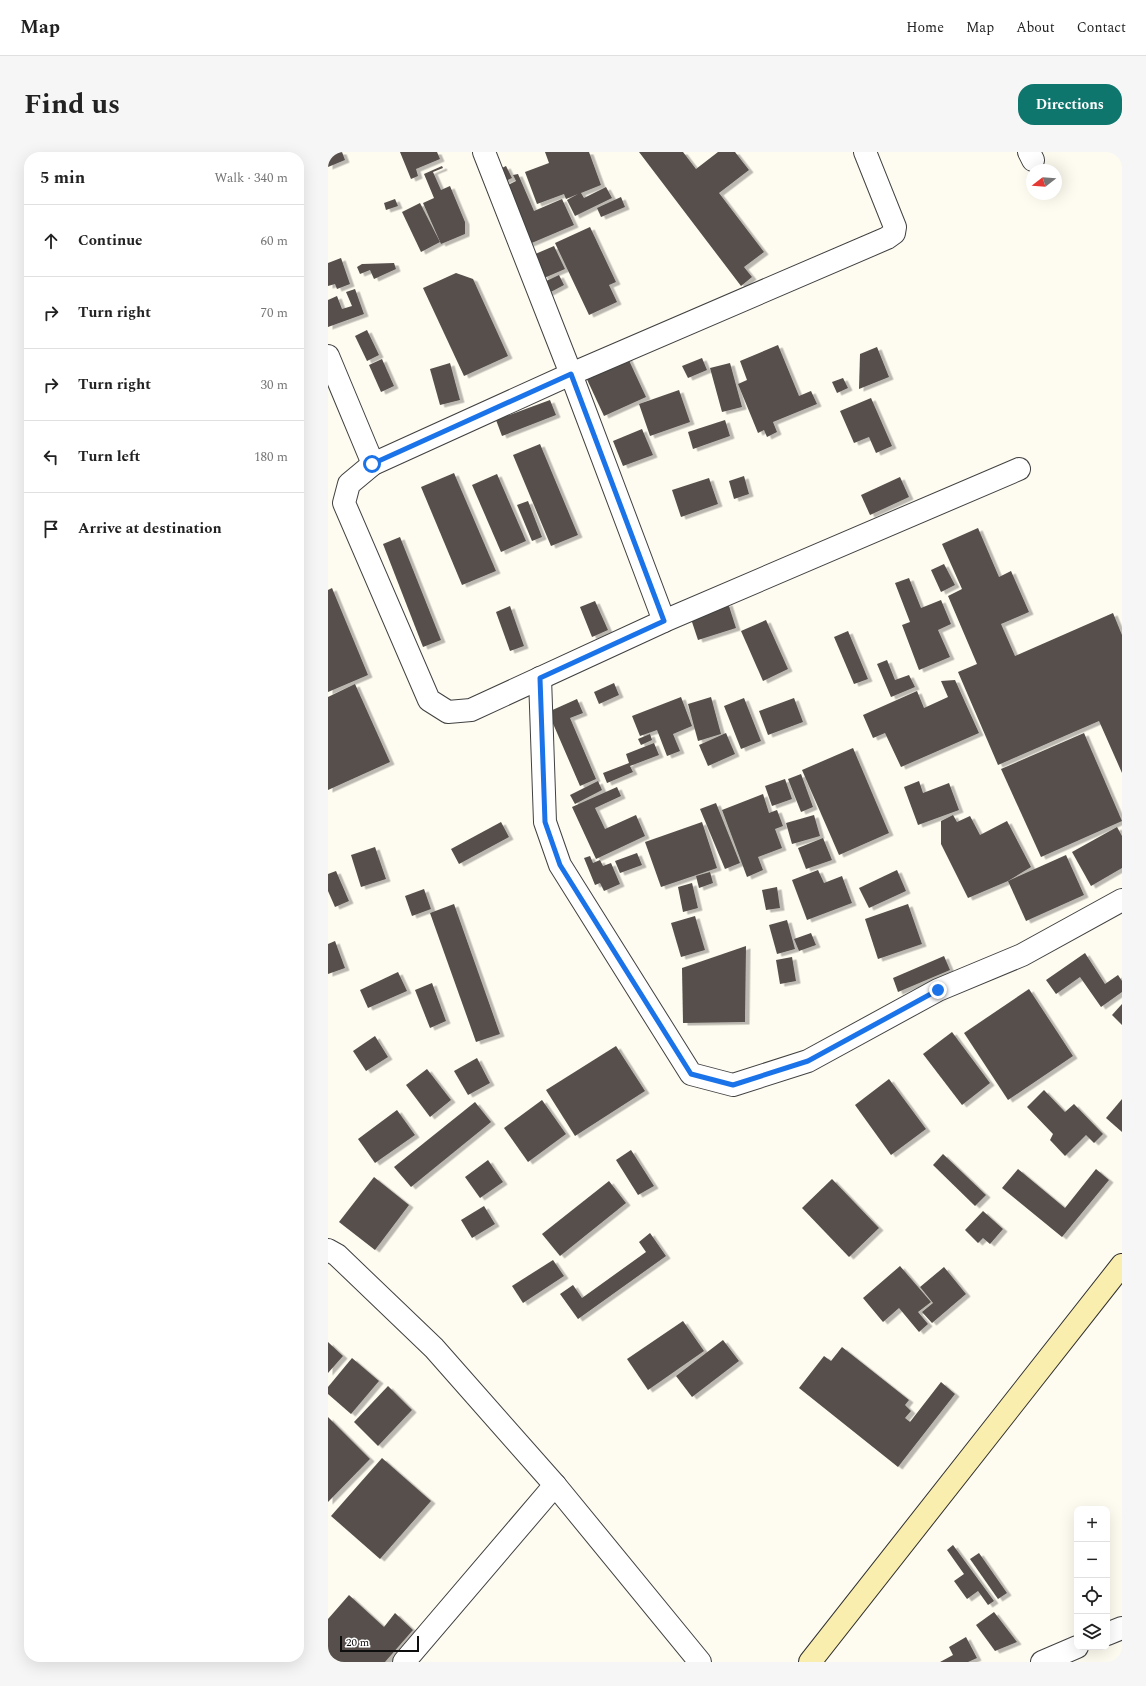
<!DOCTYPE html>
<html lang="en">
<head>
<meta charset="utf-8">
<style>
	:root { --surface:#fff; --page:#f6f6f6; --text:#222; --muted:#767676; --line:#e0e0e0; --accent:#0f766e }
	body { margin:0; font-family:Spectral,serif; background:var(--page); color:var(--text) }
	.controls { position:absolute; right:12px; bottom:12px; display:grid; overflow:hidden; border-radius:8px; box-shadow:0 4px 16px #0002 }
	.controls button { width:36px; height:36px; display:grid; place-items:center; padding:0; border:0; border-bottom:1px solid var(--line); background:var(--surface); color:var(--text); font:20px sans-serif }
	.compass { position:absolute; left:698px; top:12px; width:36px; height:36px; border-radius:50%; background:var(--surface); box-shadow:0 4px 16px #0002; rotate:253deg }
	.scale { position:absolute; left:12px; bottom:10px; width:79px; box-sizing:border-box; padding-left:4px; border:2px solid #0e0e0e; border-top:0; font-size:11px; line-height:14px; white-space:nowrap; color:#0e0e0e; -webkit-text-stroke:3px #fff; paint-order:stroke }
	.stop { position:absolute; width:12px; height:12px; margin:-9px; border:3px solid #1a73e8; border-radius:50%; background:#fff }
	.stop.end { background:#1a73e8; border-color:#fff; box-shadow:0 1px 4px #0008 }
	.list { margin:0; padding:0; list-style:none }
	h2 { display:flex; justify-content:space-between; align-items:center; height:52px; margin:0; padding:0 16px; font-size:17px }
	h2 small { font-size:13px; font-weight:400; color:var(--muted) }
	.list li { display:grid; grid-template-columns:26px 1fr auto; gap:12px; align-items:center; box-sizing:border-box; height:72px; padding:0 16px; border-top:1px solid var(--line) }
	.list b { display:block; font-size:15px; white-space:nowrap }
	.list em { font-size:13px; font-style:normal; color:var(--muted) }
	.icon { flex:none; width:22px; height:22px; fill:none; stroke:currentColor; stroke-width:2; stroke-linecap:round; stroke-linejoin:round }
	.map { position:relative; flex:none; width:794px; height:1510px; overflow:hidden; border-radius:16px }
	header { display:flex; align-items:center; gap:24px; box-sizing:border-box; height:56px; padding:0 20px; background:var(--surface); border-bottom:1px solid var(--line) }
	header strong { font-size:19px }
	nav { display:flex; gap:22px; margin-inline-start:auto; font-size:14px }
	.intro { display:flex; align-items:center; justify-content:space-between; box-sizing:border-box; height:96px; padding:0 24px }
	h1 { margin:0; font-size:28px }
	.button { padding:10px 18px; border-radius:16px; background:var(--accent); color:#fff; font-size:14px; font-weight:700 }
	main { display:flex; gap:24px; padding:0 24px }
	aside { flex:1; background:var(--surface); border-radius:16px; box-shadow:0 4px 16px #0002 }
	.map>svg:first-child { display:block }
	.building { fill:#564f4b; filter:url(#shadow) }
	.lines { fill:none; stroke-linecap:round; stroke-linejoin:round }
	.street-casing { stroke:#414141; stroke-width:24 }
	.secondary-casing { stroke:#303030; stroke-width:24 }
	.street { stroke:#fff; stroke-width:22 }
	.secondary { stroke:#faeeaf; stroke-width:22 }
	.route { stroke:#1a73e8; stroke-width:5 }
</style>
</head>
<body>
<header>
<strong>Map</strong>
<nav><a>Home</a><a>Map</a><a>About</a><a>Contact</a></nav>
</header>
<div class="intro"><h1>Find us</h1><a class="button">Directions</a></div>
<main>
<aside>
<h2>5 min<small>Walk · 340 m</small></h2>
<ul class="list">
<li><svg class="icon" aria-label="ahead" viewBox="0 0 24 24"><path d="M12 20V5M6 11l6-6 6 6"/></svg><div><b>Continue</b></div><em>60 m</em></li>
<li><svg class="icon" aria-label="right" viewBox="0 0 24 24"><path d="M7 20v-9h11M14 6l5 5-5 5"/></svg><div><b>Turn right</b></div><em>70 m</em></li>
<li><svg class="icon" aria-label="right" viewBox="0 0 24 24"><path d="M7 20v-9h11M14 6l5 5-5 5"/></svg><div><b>Turn right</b></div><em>30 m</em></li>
<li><svg class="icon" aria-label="left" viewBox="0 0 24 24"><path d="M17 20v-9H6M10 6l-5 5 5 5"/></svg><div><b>Turn left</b></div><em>180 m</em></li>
<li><svg class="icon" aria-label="arrive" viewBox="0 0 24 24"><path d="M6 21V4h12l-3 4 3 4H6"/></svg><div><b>Arrive at destination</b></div></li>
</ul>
</aside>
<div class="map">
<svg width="794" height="1510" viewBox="0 0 794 1510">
	<defs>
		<filter id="shadow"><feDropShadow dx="4.5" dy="2.5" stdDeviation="0" flood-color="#0004"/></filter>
	</defs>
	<rect width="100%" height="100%" fill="#fefbf0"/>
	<!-- building -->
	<g class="building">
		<path d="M3 0H14L17 8 0 15V1Z"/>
		<path d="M72 0H109L112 7 88 17 90 24 83 27Z"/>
		<path d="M217 0H261L273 33 253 41 256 46 278 35 284 46 247 64 239 48 250 42 238 47 236 42 209 52 197 20 221 11Z"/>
		<path d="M311 0H355L368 17 390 0H407L421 18 391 41 436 100 416 115 424 125 413 134Z"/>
		<path d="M114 14 115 16 105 20 113 38 122 34 137 70V82L113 92 95 51 106 46 96 22Z"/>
		<path d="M178 14 184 26 173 31 168 19Z"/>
		<path d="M190 22 206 59 234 47 246 73 199 93 174 36 188 29 185 23Z"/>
		<path d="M293 45 297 55 273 65 269 56Z"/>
		<path d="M67 47 70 54 58 58 56 51Z"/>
		<path d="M92 51 112 90 93 100 74 60Z"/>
		<path d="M262 75 288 130 281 133 289 150 261 163 227 91Z"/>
		<path d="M226 94 237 117 216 126 205 103Z"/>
		<path d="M13 106 22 132 9 137 7 132 0 134V111Z"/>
		<path d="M66 111 68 117 46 127 42 118 32 122 29 115 34 112Z"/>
		<path d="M128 121 145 127 180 204 136 224 95 136Z"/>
		<path d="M231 123 236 133 219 142 214 131Z"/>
		<path d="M27 137 36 162 0 175V148L9 144 14 157 24 154 18 140Z"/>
		<path d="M39 178 51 203 39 209 27 184Z"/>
		<path d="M450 193 471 244 483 239 489 252 445 270 449 280 439 285 436 278 430 281 410 232 419 228 412 209Z"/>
		<path d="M549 195 561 225 531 237 532 202Z"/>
		<path d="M298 202 318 245 276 264 256 221Z"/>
		<path d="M374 206 379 218 360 226 354 214Z"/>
		<path d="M54 207 66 234 53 240 41 213Z"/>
		<path d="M122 211 132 248 112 253 102 217Z"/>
		<path d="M402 211 414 255 394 260 382 216Z"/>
		<path d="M515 226 520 236 509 241 504 230Z"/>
		<path d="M351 238 362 270 322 284 311 252Z"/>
		<path d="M543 246 564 294 548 301 541 285 526 291 512 259Z"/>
		<path d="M222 248 228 263 174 284 168 268Z"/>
		<path d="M397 268 402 284 365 297 360 280Z"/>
		<path d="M314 277 325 303 295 314 285 289Z"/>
		<path d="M212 292 250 383 223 394 185 303Z"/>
		<path d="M126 321 168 419 134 433 93 335Z"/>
		<path d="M169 322 198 389 173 400 144 333Z"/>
		<path d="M416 324 421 342 406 347 401 329Z"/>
		<path d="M572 325 581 345 542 363 533 343Z"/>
		<path d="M381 326 390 352 353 365 344 338Z"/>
		<path d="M200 349 214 385 204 389 189 353Z"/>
		<path d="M650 376 671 425 683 419 701 460 673 472 687 504 785 461 794 483V621L771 569 670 613 630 520 649 512 620 444 634 437 614 392Z"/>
		<path d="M72 385 113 488 95 495 55 392Z"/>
		<path d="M616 412 627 433 613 440 603 418Z"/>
		<path d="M581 426 593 456 613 448 623 472 610 478 622 505 591 518 574 473 582 470 567 431Z"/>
		<path d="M4 436 40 523 0 540V438Z"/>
		<path d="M267 449 280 478 264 485 252 455Z"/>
		<path d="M400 451 408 476 370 488 362 464Z"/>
		<path d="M182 454 196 494 182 499 168 460Z"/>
		<path d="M438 468 460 517 435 529 413 479Z"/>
		<path d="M520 479 540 527 526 532 506 485Z"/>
		<path d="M559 508 567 528 581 523 587 535 563 545 549 512Z"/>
		<path d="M627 528 651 581 573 615 557 581 545 586 535 563 589 539 596 556 620 545 613 529Z"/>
		<path d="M286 531 291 543 271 552 266 540Z"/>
		<path d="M27 532 62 610 0 638V545Z"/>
		<path d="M353 545 364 574 345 582 352 599 339 604 329 578 312 584 304 564Z"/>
		<path d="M383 545 393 582 370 589 360 552Z"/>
		<path d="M416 546 433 589 413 597 396 554Z"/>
		<path d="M466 546 475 570 440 583 431 559Z"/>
		<path d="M249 547 255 561 242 566 268 627 252 634 220 560Z"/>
		<path d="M398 581 407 602 380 614 371 593Z"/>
		<path d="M756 581 794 669 713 705 673 617Z"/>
		<path d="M322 582 324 588 313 593 310 587Z"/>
		<path d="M326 591 331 603 302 614 305 620 279 631 275 621 301 611 298 602Z"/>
		<path d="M525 596 561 681 511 703 474 618Z"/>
		<path d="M473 622 485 655 473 660 460 627Z"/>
		<path d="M457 627 464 647 444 654 437 634Z"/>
		<path d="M270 629 274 638 247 652 242 643Z"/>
		<path d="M591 629 595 641 621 631 631 658 590 673 576 635Z"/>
		<path d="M289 635 293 644 267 656 277 677 308 663 317 684 268 707 244 655Z"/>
		<path d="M435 642 441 661 449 658 455 674 447 677 454 696 430 705 435 718 419 725 394 658Z"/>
		<path d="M388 651 412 711 397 717 372 657Z"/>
		<path d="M486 663 492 684 464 692 458 671Z"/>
		<path d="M625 663 629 670 642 664 652 683 679 669 703 715 680 729 640 746 613 692V669Z"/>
		<path d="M173 670 181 685 131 712 123 697Z"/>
		<path d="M374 670 389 716 333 735 317 690Z"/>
		<path d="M789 675 794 684V716L763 734 744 700Z"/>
		<path d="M495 686 504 708 478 717 470 696Z"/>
		<path d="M47 695 58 727 33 735 23 703Z"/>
		<path d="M309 701 314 713 292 721 287 709Z"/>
		<path d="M738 703 756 743 698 769 680 729Z"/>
		<path d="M262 704 265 711 272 708 275 714 283 711 292 732 276 739 272 731 267 733 256 706Z"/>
		<path d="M490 718 496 731 514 724 524 751 479 768 464 728Z"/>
		<path d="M569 718 578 739 541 756 531 736Z"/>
		<path d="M8 719 21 749 7 755 0 739V722Z"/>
		<path d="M382 720 385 731 371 736 368 724Z"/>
		<path d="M364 731 370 756 355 760 350 735Z"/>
		<path d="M449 735 452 756 438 758 434 738Z"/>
		<path d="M96 737 103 757 84 764 77 744Z"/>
		<path d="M126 752 172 882 148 890 102 761Z"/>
		<path d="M580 752 594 792 550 807 537 767Z"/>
		<path d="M367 764 377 798 353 805 343 771Z"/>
		<path d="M459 768 467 797 449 802 441 773Z"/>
		<path d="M483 781 488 793 471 799 466 787Z"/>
		<path d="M7 789 17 816 0 822V792Z"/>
		<path d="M418 794 417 870 355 871 354 816Z"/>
		<path d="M757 801 777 832 790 823 794 829V840L773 855 752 825 728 842 718 828Z"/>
		<path d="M616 804 622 818 570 840 565 826Z"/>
		<path d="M464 805 468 829 452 832 448 808Z"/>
		<path d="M70 820 79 839 40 856 32 838Z"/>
		<path d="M104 831 118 869 102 876 87 838Z"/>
		<path d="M701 837 745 904 680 948 636 881Z"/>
		<path d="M794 852V873L784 863Z"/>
		<path d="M624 880 662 931 634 953 595 902Z"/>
		<path d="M47 884 60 905 38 919 25 899Z"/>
		<path d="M288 894 317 939 247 984 218 938Z"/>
		<path d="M149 906 162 931 140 943 126 919Z"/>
		<path d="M99 917 123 948 102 965 78 933Z"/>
		<path d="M561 927 598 977 563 1003 527 953Z"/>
		<path d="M716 938 737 960 746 952 775 982 766 991 758 983 737 1004 722 988 725 982 699 955Z"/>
		<path d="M794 947V980L778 966Z"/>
		<path d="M214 948 238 982 200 1010 176 976Z"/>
		<path d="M147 950 163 970 83 1035 66 1015Z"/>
		<path d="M69 958 87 983 47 1011 30 987Z"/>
		<path d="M303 998 326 1034 310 1043 288 1008Z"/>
		<path d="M615 1002 658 1043 647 1054 605 1013Z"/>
		<path d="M160 1008 175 1030 152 1046 137 1025Z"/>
		<path d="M690 1017 737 1056 768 1017 781 1028 734 1085 674 1036Z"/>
		<path d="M46 1025 81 1053 47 1098 11 1070Z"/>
		<path d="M504 1027 551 1076 521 1105 474 1056Z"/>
		<path d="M281 1029 298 1051 232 1104 214 1082Z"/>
		<path d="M156 1054 167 1072 144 1086 133 1068Z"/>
		<path d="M655 1059 675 1077 662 1092 655 1086 650 1091 637 1078Z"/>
		<path d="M322 1081 338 1104 250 1167 232 1142 245 1133 254 1146 318 1100 311 1090Z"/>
		<path d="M225 1108 236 1124 195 1151 184 1134Z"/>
		<path d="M572 1114 603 1150 590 1160 600 1172 591 1180 571 1156 555 1170 535 1146Z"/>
		<path d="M616 1115 638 1142 604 1171 594 1160 605 1151 592 1135Z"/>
		<path d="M355 1169 376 1199 320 1238 299 1207Z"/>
		<path d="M395 1188 411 1209 364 1245 348 1224Z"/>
		<path d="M0 1190 15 1204 0 1221Z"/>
		<path d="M514 1195 581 1248 577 1253 583 1259 577 1266 582 1270 613 1230 627 1242 570 1315 471 1236 496 1204 503 1209Z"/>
		<path d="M24 1206 51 1229 23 1262 0 1242V1235Z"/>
		<path d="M60 1234 84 1258 50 1294 26 1270Z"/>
		<path d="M0 1265 42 1307 0 1350Z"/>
		<path d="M54 1306 103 1349 52 1407 3 1364Z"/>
		<path d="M625 1393 666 1449 660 1453 650 1439 639 1447 626 1429 636 1422 619 1398Z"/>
		<path d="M651 1401 679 1441 670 1447 642 1407Z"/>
		<path d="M21 1443 56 1475 67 1461 85 1478 57 1510H0V1467Z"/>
		<path d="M666 1460 689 1490 667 1499 648 1473Z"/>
		<path d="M638 1485 649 1506 640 1510H612L625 1503 621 1495Z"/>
	</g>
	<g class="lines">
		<defs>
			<g id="street">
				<path d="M156 0 243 222 336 469"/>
				<path d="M537 0 567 75 566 81 559 86 243 222 45 312 21 332 16 351 101 548 120 560 143 558 336 469 691 317"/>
				<path d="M701 0 705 8"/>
				<path d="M0 204 45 312"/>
				<path d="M212 526 217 670 232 713 363 922 405 933 480 909 610 838 694 803 794 748"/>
				<path d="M0 1098 9 1103 106 1196 227 1333 372 1510"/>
				<path d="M779 1482 794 1476"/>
				<path d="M76 1510 227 1333"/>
				<path d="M714 1510 749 1495"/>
			</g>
			<path id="secondary" d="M482 1510 794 1113"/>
		</defs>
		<!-- street casing -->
		<use href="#street" class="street-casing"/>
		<!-- secondary casing -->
		<use href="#secondary" class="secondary-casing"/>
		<!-- street -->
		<use href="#street" class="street"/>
		<!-- secondary -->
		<use href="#secondary" class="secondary"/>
	</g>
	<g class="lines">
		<!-- route -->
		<path class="route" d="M44 312 243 222 336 469 212 526 217 670 232 713 363 922 405 933 480 909 610 838"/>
	</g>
</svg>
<div class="controls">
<button>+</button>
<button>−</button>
<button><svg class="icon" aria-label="locate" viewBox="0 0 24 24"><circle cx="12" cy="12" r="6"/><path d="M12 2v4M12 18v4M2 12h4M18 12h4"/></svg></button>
<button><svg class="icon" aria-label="layers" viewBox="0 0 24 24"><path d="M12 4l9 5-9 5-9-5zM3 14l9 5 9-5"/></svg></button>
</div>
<svg class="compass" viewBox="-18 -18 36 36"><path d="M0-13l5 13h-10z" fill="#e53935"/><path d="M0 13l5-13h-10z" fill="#767676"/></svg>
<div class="scale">20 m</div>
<div class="stop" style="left:44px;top:312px"></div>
<div class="stop end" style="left:610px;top:838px"></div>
</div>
</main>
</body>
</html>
